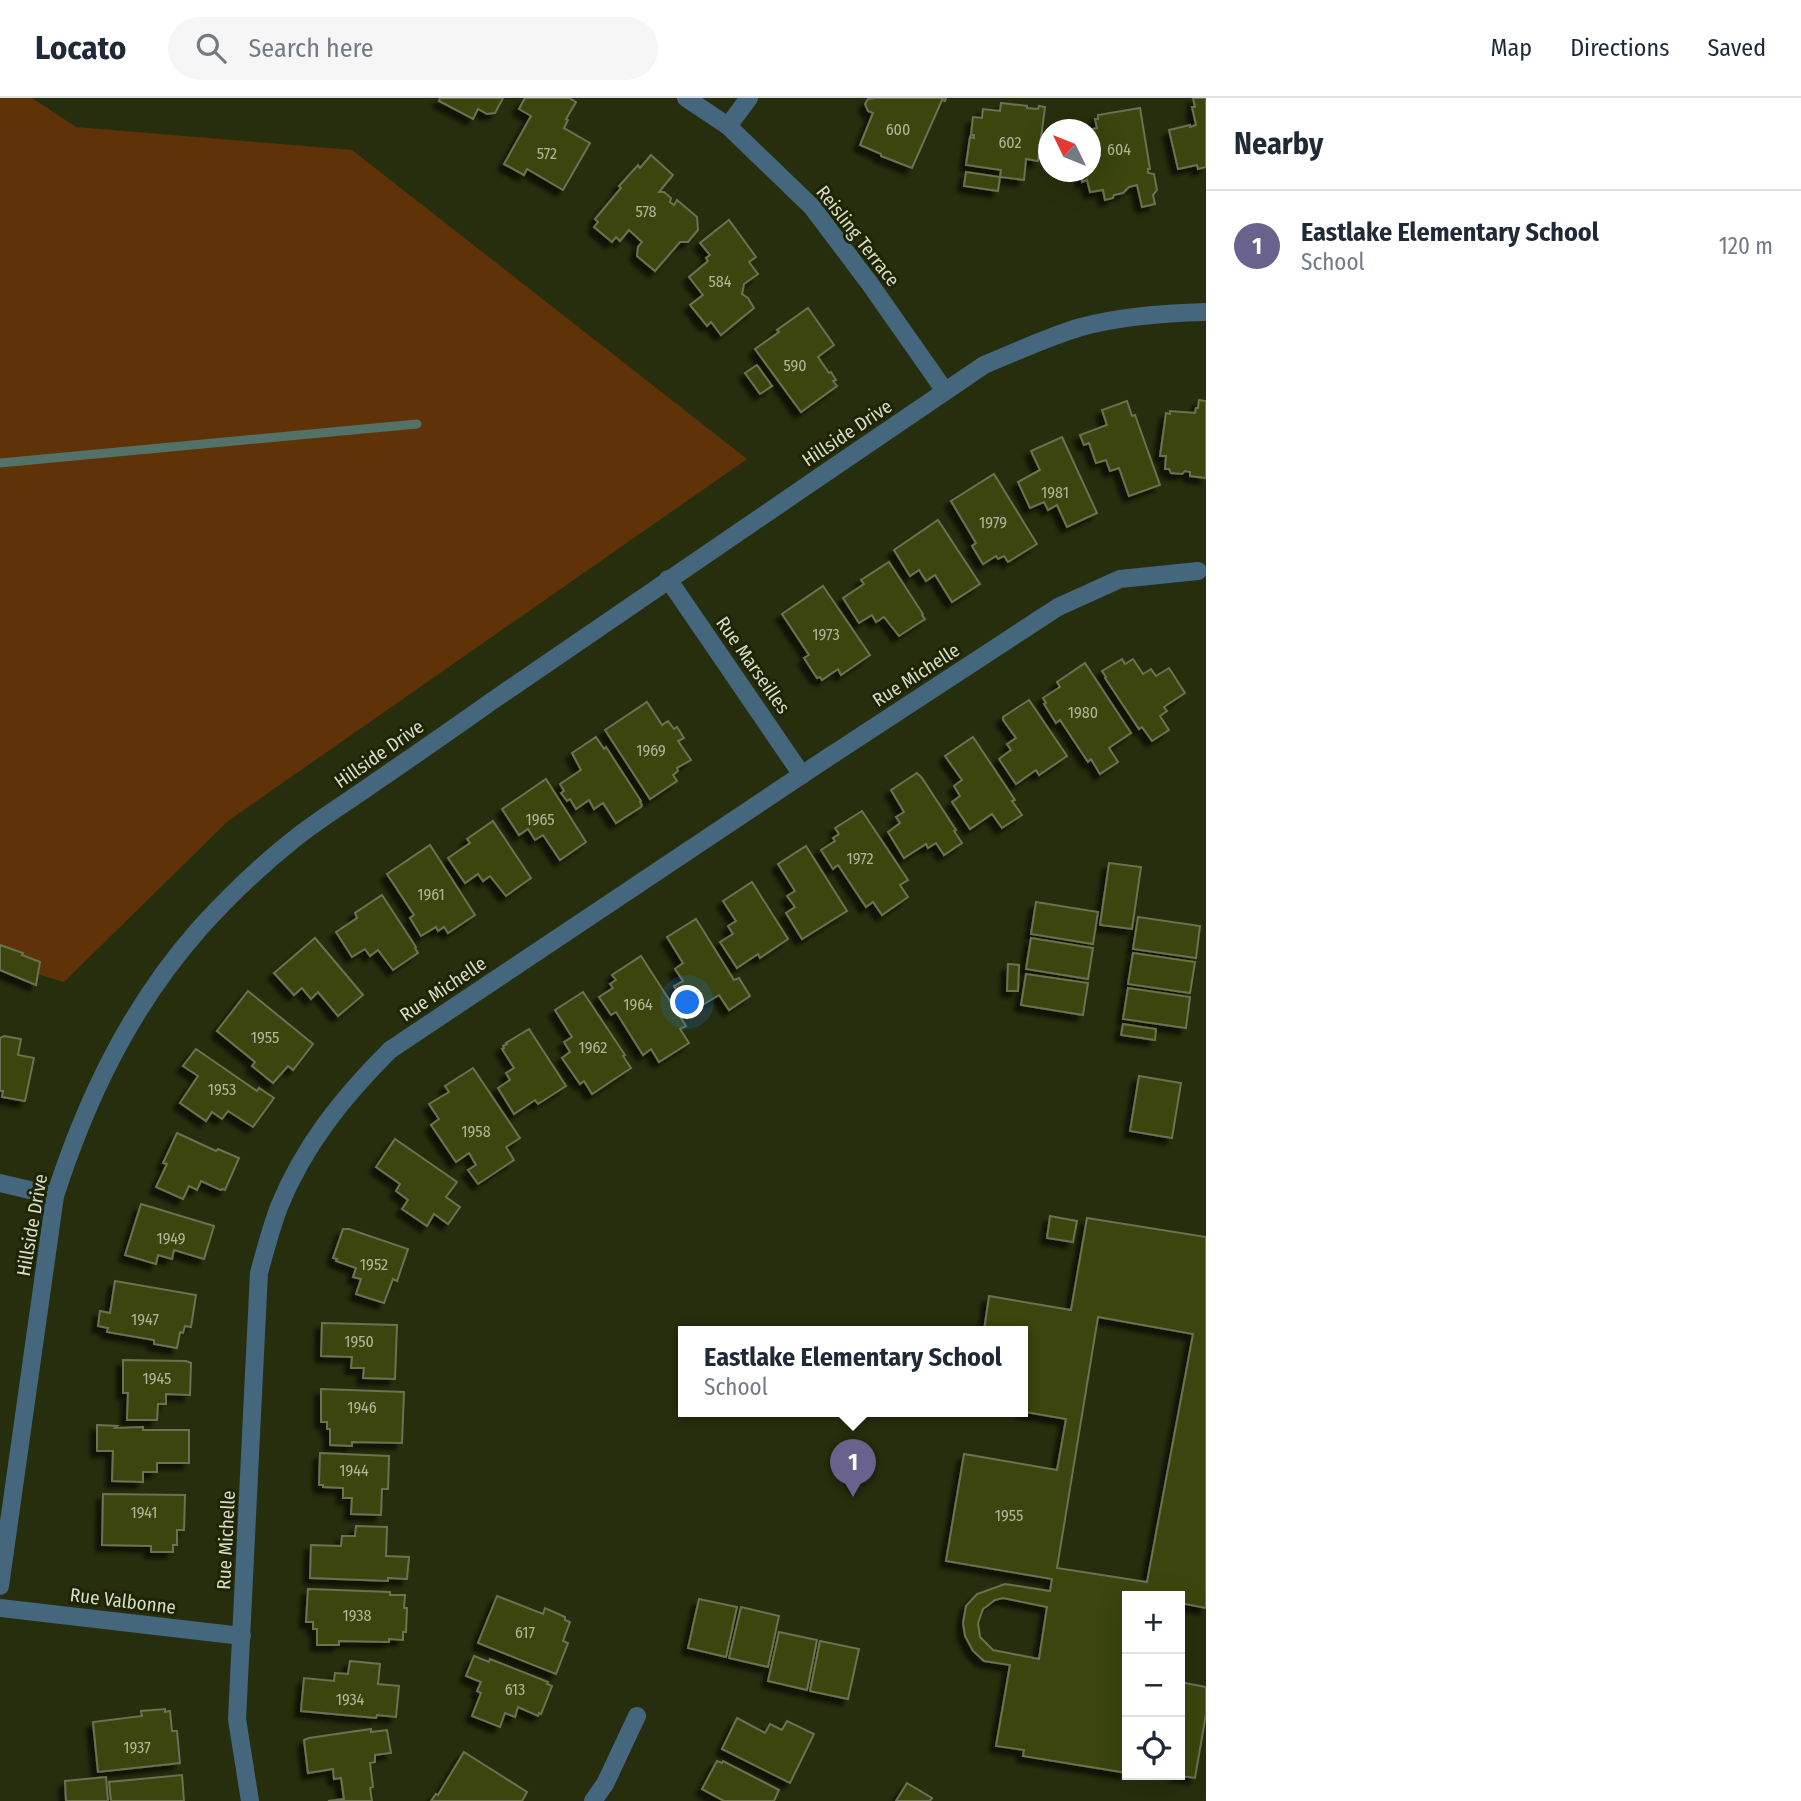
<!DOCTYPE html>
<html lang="en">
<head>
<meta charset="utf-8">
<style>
	:root { --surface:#fff; --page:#f6f6f7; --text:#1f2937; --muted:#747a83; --line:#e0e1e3; --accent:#68628c }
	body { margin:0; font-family:"Fira Sans Condensed",sans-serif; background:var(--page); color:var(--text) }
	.controls { position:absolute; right:21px; bottom:21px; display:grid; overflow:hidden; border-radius:0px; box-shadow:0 7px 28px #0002 }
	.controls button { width:63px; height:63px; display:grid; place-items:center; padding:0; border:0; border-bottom:2px solid var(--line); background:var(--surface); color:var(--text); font:35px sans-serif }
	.compass { position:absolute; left:1038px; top:21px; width:63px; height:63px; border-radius:50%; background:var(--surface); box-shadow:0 7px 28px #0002; rotate:313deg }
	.you { position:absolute; left:688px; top:905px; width:24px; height:24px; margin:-18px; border:5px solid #fff; border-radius:50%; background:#1a73e8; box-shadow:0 0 0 10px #1a73e833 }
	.badge { display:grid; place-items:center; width:46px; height:46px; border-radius:50%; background:var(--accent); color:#fff; font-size:23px; font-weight:700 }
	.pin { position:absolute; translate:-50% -58px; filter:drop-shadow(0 2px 4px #0008) }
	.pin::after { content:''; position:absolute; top:37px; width:24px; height:21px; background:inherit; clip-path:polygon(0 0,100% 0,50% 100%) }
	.popup { position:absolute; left:678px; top:1228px; width:350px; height:91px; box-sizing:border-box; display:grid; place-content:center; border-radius:0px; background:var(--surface); filter:drop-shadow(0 2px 5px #0005); font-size:23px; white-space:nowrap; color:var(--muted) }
	.popup b { font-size:26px; color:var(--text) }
	.popup::after { content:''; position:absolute; left:50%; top:100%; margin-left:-14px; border:14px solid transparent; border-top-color:var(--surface) }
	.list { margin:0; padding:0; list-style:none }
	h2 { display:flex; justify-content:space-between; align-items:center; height:91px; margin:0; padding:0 28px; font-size:30px }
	h2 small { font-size:23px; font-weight:400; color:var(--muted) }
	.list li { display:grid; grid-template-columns:46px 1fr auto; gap:21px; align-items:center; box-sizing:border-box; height:112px; padding:0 28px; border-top:2px solid var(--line) }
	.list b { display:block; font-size:26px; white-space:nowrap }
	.list p { margin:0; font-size:23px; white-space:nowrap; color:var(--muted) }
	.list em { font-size:23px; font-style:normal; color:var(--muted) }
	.icon { flex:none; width:38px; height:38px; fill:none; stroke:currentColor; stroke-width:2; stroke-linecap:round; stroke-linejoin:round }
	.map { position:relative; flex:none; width:1206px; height:1703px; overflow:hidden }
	header { display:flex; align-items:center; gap:42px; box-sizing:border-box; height:98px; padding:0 35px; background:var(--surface); border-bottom:2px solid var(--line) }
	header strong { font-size:33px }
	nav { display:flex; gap:38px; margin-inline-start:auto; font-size:24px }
	.search { width:490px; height:63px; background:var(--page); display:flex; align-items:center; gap:18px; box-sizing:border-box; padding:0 24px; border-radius:38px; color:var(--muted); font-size:26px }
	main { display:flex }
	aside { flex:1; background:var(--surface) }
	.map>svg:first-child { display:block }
	.green { fill:#5f3307 }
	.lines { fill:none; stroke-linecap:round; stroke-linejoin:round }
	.stream { stroke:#537267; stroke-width:9 }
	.building { fill:#3b4411; stroke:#6a7250; stroke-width:2; fill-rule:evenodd; filter:url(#shadow) }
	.minor { stroke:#44677e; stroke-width:18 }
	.tertiary { stroke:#44677e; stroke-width:18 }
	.labels { text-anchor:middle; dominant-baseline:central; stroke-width:6; stroke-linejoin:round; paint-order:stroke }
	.number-label { font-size:16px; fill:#afb69b }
	.street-label { font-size:19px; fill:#d6dcc9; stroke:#1e2404 }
</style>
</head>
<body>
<header>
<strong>Locato</strong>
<div class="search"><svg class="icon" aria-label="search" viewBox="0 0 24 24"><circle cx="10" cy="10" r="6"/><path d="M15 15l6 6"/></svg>Search here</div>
<nav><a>Map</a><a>Directions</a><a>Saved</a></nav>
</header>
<main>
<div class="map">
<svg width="1206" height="1703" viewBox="0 0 1206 1703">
	<defs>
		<filter id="shadow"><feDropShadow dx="-6" dy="6" stdDeviation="2" flood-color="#0009"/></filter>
	</defs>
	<rect width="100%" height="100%" fill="#272e0d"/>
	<!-- green -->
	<path class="green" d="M0 0H32L76 29 352 52 747 361 228 723 64 884 0 865Z"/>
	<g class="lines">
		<!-- stream -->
		<path class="stream" d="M0 365 417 326"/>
	</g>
	<!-- building -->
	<g class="building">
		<path d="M440 0H503L495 15 487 16 478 11 473 21 439 3Z"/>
		<path d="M525 0H569L576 4 566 21 568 22 564 30 590 45 563 92 527 71 524 77 504 66 531 18 519 11Z"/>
		<path d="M876 0H946L945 3 942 2 912 70 881 58V56L860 47 873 15 868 13 865 6 868 1Z"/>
		<path d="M1193 0H1206V69L1198 71 1197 67 1178 71 1169 32 1190 27V29L1196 27 1192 9H1195Z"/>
		<path d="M1001 5 1027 8V10L1038 11 1039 8 1045 9 1038 63 1026 61 1024 82 1000 79 1001 72 966 67 970 39 974 40V37H971L973 19 982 20 983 11 1000 13Z"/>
		<path d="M1140 10 1150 71H1148V75L1154 76 1157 92 1153 97 1155 106 1142 109 1137 87 1129 89 1123 95 1114 97 1113 100 1105 102 1103 92 1090 94 1087 82 1082 84 1081 74H1090V32H1089L1097 30 1095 21H1098V17Z"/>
		<path d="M651 57 673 77 659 94H664L671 100 670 104 674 107 677 102 697 119 698 132 688 144H680L655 173 637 158 638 149 642 144 629 132 620 143 616 139 612 144 594 129 598 124 595 121 621 90 619 88 638 67 640 70Z"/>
		<path d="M966 74 1000 79 998 93 964 88Z"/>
		<path d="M729 122 756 159 749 164 758 176 744 186 742 196 748 200 754 210 721 237 711 224 707 228 690 207 703 197 689 179 708 163 706 160 710 157 700 145Z"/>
		<path d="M808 210 834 247 818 259 829 275 831 274 836 282 833 283 837 288 801 314 755 251 779 234 777 232Z"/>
		<path d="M757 267 772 288 760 296 745 275Z"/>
		<path d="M1199 302 1206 303V380L1190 378V374L1185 373 1182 376 1171 375 1169 371H1165L1166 358H1160L1166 315 1170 316V313L1195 315 1196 310H1198Z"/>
		<path d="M1127 303 1132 318 1135 317 1160 387 1129 398 1119 370 1110 373 1106 362 1096 365 1089 345 1084 347 1080 337 1107 327 1102 312Z"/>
		<path d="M1062 339 1097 415 1067 429 1057 407 1048 412 1044 404 1030 410 1018 384 1040 372 1031 353Z"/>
		<path d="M994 376 1037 446 1008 464 1004 458 998 461 996 458 983 466 972 448 976 445 951 403Z"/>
		<path d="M938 422 980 486 952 504 935 477 926 483 919 472 910 478 894 452Z"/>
		<path d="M889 464 923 516 922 517 925 521 899 538 884 519 876 524 872 517 859 525 843 500 864 486 861 482Z"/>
		<path d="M823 488 870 557 841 577 838 571 822 582 820 579 817 580 804 560 809 557 782 516Z"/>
		<path d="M1122 561 1125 566 1133 561 1143 576 1151 571 1156 578 1169 570 1185 595 1164 609 1167 613 1160 618 1169 632 1152 643 1142 629 1139 631 1105 580 1106 579 1102 573Z"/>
		<path d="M1085 565 1131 635 1109 650 1118 664 1100 676 1091 661 1088 664 1060 622 1056 625 1044 606 1046 605 1043 600 1060 589 1057 584Z"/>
		<path d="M1029 602 1067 658 1039 677 1036 672 1016 686 999 661 1011 652 1007 646 1016 640 1003 622V619Z"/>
		<path d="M647 604 662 627 668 623 674 631 677 629 684 640 678 643 691 662 677 670 678 673 673 677 677 683 650 701 605 632Z"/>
		<path d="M596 639 604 651 606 649 641 703 640 704 642 707 641 709 616 725 603 705 594 711 589 702 576 711 570 701 567 703 561 695 564 693 560 686 581 672 572 655Z"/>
		<path d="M973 639 1015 702 1012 703 1022 717 1002 730 992 716 970 731 952 704 960 698 954 688 962 682 945 658Z"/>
		<path d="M917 675 922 680 956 732 954 733 962 745 944 757 936 745 928 750 926 746 904 760 888 734 900 725 896 719 904 714 891 692Z"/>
		<path d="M546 681 586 744 560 762 543 737 535 742 528 731 519 737 502 711Z"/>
		<path d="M862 713 908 782 900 787 908 799 882 817 873 804 866 809 838 767 833 771 821 752 835 743 833 740 839 736 835 730Z"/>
		<path d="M493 723 531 780 506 798 490 778 483 783 478 776 465 785 448 760 470 745 467 741Z"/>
		<path d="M430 747 475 817 448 835 444 829 438 833 436 829 421 838 410 820 414 817 387 776Z"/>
		<path d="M806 748 847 813 802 841 786 815 795 809 787 798 795 793 778 766Z"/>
		<path d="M1109 765 1141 769 1132 831 1100 827Z"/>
		<path d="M752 784 788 841 760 860 758 856 737 870 720 844 733 836 728 828 736 823 723 803Z"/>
		<path d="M382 797 416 849 415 850 418 855 393 872 378 852 370 858 365 851 352 859 336 834 357 820 355 815Z"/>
		<path d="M1036 804 1098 814 1093 846 1031 836Z"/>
		<path d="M1138 819 1200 828 1196 860 1133 851Z"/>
		<path d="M696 821 734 882 739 880 750 898 729 912 719 897 691 914 674 888 683 883 675 871 683 865 667 839Z"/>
		<path d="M315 840 363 897 338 918 318 894 311 901 302 890 294 897 274 875Z"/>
		<path d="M1031 840 1093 850 1088 881 1026 871Z"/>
		<path d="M0 847 23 855 22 857 40 864 36 887 0 872Z"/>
		<path d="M1133 855 1195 864 1190 895 1128 886Z"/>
		<path d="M641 858 686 928 680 931 689 945 659 964 651 951 643 957 616 914 611 917 599 899 613 890 610 886 616 882 612 877Z"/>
		<path d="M1008 866 1019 867 1018 893H1007Z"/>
		<path d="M1026 876 1088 885 1083 917 1021 907Z"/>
		<path d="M1128 890 1190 899 1186 930 1123 921Z"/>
		<path d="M248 893 313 946 293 972 288 968 273 985 252 968 255 964 217 933Z"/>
		<path d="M583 894 625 957 623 958 631 970 592 996 584 983 580 986 562 960 570 954 564 944 572 939 555 912Z"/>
		<path d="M1123 926 1156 931 1155 942 1121 937Z"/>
		<path d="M529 931 566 988 538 1006 535 1002 514 1016 498 990 510 982 506 975 514 970 502 951 504 950 503 948 507 946 506 945Z"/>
		<path d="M4 938 21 941 18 957 34 960 25 1003 2 999 3 993H0V940Z"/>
		<path d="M196 951 257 993 259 990 274 1000 253 1029 228 1013 222 1021 212 1014 206 1023 180 1005 198 978 183 968Z"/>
		<path d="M473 970 520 1040 506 1049 514 1062 478 1086 468 1072 476 1067 469 1055 456 1064 431 1027 439 1021 429 1006 449 994 445 988Z"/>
		<path d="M1139 978 1181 985 1172 1040 1130 1033Z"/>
		<path d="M177 1035 216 1053 218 1051 239 1060 225 1092 222 1091 221 1092 201 1083 197 1092 189 1088 183 1101 156 1089 167 1066 163 1065Z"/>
		<path d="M395 1041 457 1084 446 1099 460 1109 448 1126 434 1116 427 1128 402 1111 408 1102 396 1093 400 1086 376 1069Z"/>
		<path d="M141 1106 214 1128 204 1161 174 1152 172 1161 158 1157 156 1166 125 1157Z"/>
		<path d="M1050 1118 1077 1123 1073 1144 1047 1140Z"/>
		<path d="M1087 1120 1206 1139V1510L1180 1505V1498H1127V1675L1023 1658 1024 1652 996 1648 1010 1567 984 1563 973 1553 965 1538 963 1525 966 1508 977 1496 1005 1486 1050 1493 1052 1481 946 1463 964 1356 1057 1372 1066 1321 1020 1313H1023V1233H984L989 1198 1071 1212ZM1098 1219 1193 1236 1147 1484 1057 1470ZM1003 1500 1047 1509 1039 1561 993 1552 980 1539 978 1525 983 1511 995 1502Z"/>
		<path d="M343 1131H349L408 1151 397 1183 393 1181 384 1205 356 1196 361 1181 353 1179 356 1170 336 1163 337 1161 333 1160Z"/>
		<path d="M115 1183 196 1197 191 1229 185 1228 183 1235 180 1234 177 1250 154 1246V1242L107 1234 108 1230 98 1228 100 1213 110 1215Z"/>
		<path d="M322 1225 397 1227 395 1281 363 1280 364 1270H351L352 1259 321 1258Z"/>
		<path d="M123 1262 186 1263 191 1265 190 1297 166 1296V1306H158L157 1322H127L128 1295H123Z"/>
		<path d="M321 1291 404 1294 402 1345 352 1344V1348L330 1347V1331H327V1324H321Z"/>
		<path d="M97 1327 117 1328 115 1330 143 1329V1332H189V1365H157V1374H143V1384L112 1383 113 1353H97Z"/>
		<path d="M320 1355 389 1358 388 1391H382L381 1417 351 1416 352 1400H343V1390L323 1389V1387H319Z"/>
		<path d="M103 1396 185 1397 184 1432H177V1447H173V1454H151V1448L102 1447Z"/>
		<path d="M356 1428 387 1429 386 1458 409 1459 407 1481 388 1480V1483L310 1480 311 1447 341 1448 342 1438H355Z"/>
		<path d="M308 1491 390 1494V1497H405L404 1510H407L406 1534H403V1542L389 1541V1544L339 1543V1547H317V1531H313V1524H306Z"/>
		<path d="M497 1498 543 1516 545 1510 565 1519V1522L570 1524 563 1543 568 1545 556 1576 478 1545Z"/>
		<path d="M699 1501 737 1509 726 1559 688 1550Z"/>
		<path d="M741 1509 779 1518 768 1569 729 1560Z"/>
		<path d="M779 1534 817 1542 807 1592 768 1583Z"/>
		<path d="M820 1543 859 1551 848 1601 810 1593Z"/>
		<path d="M474 1558 489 1564 490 1561 548 1584 547 1586 552 1588 541 1616 539 1615 538 1618 518 1609 515 1619 505 1615 500 1629 472 1618 481 1595 477 1593 481 1584 466 1578Z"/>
		<path d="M350 1563 380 1566 378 1586 399 1588 396 1619 377 1617 376 1620 301 1613 304 1580 334 1583 335 1575 348 1576Z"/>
		<path d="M1180 1584 1206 1589V1616L1195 1680 1173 1677H1180Z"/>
		<path d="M165 1611V1614L170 1613 172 1633H177L180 1665 98 1674 93 1624 142 1618 141 1613Z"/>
		<path d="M737 1620 765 1635 770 1626 782 1632 787 1623 814 1636 790 1685 722 1651Z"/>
		<path d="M371 1631V1634L387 1632 391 1655 375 1657V1664L370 1665 373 1689 370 1690 372 1703H328L344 1701 341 1680 334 1681 333 1671 308 1675 304 1642 309 1640Z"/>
		<path d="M464 1654 527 1694 522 1703H431L436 1696 438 1697Z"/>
		<path d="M717 1663 722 1665 723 1663 779 1692 774 1703H724L702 1691Z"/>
		<path d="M182 1677 184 1703H111L109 1684Z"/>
		<path d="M106 1679 108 1703H66L65 1683Z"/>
		<path d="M907 1685 932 1700 930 1703H896Z"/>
	</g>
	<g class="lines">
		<!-- minor -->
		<g class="minor">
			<path d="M686 0 728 28 812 109 870 186 945 293"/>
			<path d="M728 28 749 0"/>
			<path d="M668 481 802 677"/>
			<path d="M0 1085 55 1098"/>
			<path d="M0 1510 242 1538"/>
			<path d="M250 1703 237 1621 259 1175C265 1153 271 1130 279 1109 304 1047 344 998 390 952L815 668 1058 509 1120 481 1198 473"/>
			<path d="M593 1703 605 1686 637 1618"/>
		</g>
		<!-- tertiary -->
		<path class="tertiary" d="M0 1488 55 1098C87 999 131 908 200 830 229 798 259 769 293 742 319 721 349 703 377 683 415 657 454 630 492 603 655 490 820 379 984 267 1016 254 1047 239 1081 229 1122 218 1164 215 1206 214"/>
	</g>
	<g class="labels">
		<!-- number labels -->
		<g class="number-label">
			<text x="898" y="31">600</text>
			<text x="1010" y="44">602</text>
			<text x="1119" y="51">604</text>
			<text x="547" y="55">572</text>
			<text x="646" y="113">578</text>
			<text x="720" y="183">584</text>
			<text x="795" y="267">590</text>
			<text x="1055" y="394">1981</text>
			<text x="993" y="424">1979</text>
			<text x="826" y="536">1973</text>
			<text x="1083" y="614">1980</text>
			<text x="651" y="652">1969</text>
			<text x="540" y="721">1965</text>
			<text x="860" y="760">1972</text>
			<text x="431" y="796">1961</text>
			<text x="638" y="906">1964</text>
			<text x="265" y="939">1955</text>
			<text x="593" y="949">1962</text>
			<text x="222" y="991">1953</text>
			<text x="476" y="1033">1958</text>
			<text x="171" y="1140">1949</text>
			<text x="374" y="1166">1952</text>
			<text x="145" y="1221">1947</text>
			<text x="359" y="1243">1950</text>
			<text x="157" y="1280">1945</text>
			<text x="362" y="1309">1946</text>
			<text x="354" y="1372">1944</text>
			<text x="144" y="1414">1941</text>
			<text x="1009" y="1417">1955</text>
			<text x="357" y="1517">1938</text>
			<text x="525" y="1534">617</text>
			<text x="515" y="1591">613</text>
			<text x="350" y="1601">1934</text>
			<text x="137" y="1649">1937</text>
		</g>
		<!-- street labels -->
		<g class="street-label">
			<text transform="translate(858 138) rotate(52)">Reisling Terrace</text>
			<text transform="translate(847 335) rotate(-34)">Hillside Drive</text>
			<text transform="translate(753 567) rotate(55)">Rue Marseilles</text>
			<text transform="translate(916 577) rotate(-33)">Rue Michelle</text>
			<text transform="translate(379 656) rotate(-35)">Hillside Drive</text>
			<text transform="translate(443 891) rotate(-34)">Rue Michelle</text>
			<text transform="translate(32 1127) rotate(-80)">Hillside Drive</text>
			<text transform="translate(226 1442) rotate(-87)">Rue Michelle</text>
			<text transform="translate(123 1503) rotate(7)">Rue Valbonne</text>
		</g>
	</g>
</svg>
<div class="controls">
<button>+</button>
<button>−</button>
<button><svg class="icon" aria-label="locate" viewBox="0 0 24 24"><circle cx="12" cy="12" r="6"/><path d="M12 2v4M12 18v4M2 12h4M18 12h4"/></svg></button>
</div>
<svg class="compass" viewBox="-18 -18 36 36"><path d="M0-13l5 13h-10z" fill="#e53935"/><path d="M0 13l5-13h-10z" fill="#747a83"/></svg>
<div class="you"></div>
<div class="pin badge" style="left:853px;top:1399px">1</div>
<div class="popup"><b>Eastlake Elementary School</b>School</div>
</div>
<aside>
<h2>Nearby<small></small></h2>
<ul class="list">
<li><span class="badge">1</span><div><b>Eastlake Elementary School</b><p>School</p></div><em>120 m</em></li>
</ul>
</aside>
</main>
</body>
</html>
